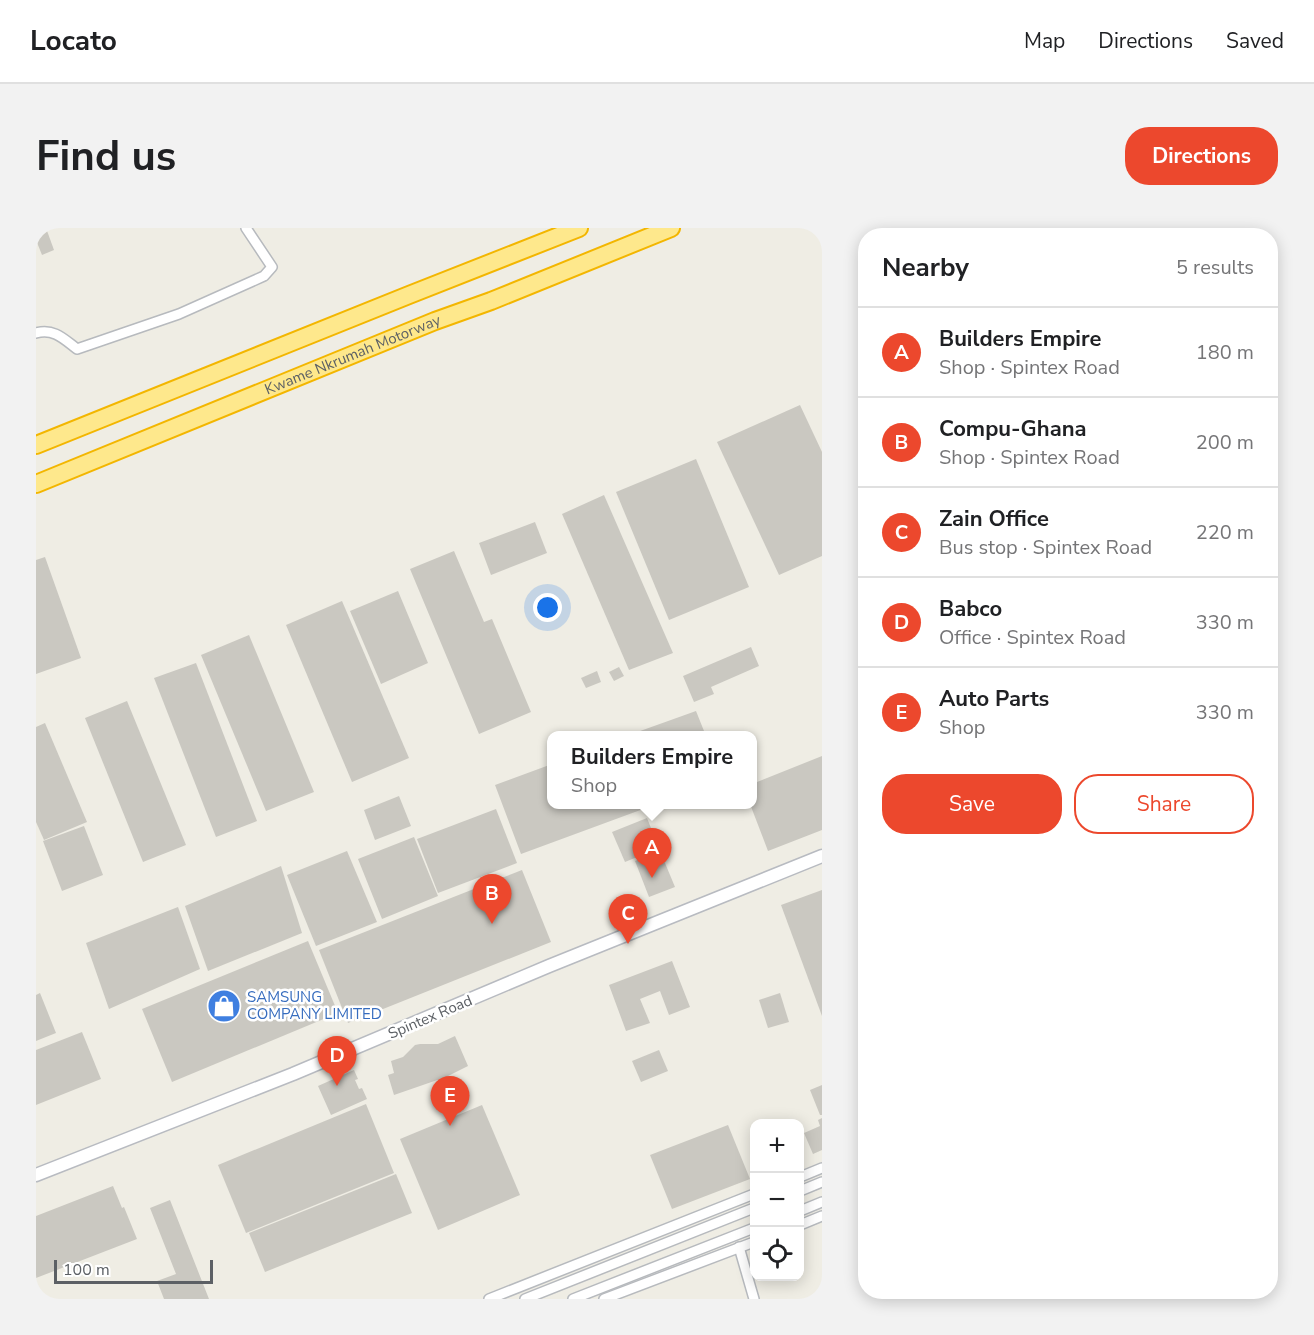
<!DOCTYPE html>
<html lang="en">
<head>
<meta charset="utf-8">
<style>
	:root { --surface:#fff; --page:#f2f2f2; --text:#202124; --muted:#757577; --line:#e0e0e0; --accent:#ec482d }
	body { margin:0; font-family:"Nunito Sans",sans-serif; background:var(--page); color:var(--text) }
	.controls { position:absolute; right:18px; bottom:18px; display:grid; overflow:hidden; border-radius:12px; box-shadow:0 3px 15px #0003 }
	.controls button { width:54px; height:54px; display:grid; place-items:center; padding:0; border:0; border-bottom:2px solid var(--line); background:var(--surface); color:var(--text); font:30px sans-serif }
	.scale { position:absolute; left:18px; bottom:15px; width:159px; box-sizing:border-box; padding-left:6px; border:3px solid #5c6065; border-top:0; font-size:16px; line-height:21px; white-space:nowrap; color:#5c6065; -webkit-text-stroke:4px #fff; paint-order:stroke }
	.you { position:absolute; left:512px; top:380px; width:21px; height:21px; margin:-15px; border:4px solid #fff; border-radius:50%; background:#1a73e8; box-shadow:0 0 0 9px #1a73e833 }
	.badge { display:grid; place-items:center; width:39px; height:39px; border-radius:50%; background:var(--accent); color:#fff; font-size:20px; font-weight:700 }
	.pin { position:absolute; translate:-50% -50px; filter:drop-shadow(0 2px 3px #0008) }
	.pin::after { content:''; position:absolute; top:32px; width:21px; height:18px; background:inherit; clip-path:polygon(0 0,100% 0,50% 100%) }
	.popup { position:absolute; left:511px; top:503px; width:210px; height:78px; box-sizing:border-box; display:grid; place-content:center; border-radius:12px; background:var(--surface); filter:drop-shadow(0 2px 4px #0005); font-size:20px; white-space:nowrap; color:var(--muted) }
	.popup b { font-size:22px; color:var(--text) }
	.popup::after { content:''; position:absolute; left:50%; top:100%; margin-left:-12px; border:12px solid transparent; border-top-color:var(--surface) }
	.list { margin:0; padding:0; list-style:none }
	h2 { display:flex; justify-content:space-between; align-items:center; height:78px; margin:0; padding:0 24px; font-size:26px }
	h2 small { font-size:20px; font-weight:400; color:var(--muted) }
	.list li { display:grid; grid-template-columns:39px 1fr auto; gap:18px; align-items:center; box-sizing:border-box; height:90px; padding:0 24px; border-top:2px solid var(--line) }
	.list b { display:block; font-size:22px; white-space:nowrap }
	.list p { margin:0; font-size:20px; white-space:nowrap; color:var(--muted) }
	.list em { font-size:20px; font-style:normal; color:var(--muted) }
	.actions { display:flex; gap:12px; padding:18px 24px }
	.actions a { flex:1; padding:14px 0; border:2px solid var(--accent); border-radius:24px; text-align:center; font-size:21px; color:var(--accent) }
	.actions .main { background:var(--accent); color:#fff }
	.icon { flex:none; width:33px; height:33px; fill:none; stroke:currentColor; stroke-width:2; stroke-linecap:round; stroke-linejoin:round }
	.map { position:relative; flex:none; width:786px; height:1071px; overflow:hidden; border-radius:24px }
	header { display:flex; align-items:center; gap:36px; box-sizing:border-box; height:84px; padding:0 30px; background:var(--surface); border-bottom:2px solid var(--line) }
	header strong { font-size:28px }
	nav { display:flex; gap:33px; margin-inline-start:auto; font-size:21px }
	.intro { display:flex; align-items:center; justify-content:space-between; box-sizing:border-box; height:144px; padding:0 36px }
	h1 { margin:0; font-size:42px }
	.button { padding:15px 27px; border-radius:24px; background:var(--accent); color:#fff; font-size:21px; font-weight:700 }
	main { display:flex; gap:36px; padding:0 36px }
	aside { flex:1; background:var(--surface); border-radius:24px; box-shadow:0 3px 15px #0003 }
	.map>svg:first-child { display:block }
	.building { fill:#cac8c1 }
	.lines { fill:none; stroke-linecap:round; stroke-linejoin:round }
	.minor-casing { stroke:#b7babe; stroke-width:12 }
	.secondary-casing { stroke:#b8bbc1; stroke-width:15 }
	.motorway-casing { stroke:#f3b600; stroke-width:20 }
	.minor { stroke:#fff; stroke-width:9 }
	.secondary { stroke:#fff; stroke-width:12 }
	.motorway { stroke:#fee88c; stroke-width:16 }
	.labels { text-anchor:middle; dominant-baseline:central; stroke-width:5; stroke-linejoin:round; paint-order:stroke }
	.street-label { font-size:15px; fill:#5c6065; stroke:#fff }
	.shop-label { font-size:15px; fill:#366cbe; stroke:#fff; text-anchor:start }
</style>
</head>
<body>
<header>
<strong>Locato</strong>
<nav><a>Map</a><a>Directions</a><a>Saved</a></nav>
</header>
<div class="intro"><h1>Find us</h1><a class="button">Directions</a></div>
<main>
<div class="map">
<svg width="786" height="1071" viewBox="0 0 786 1071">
	<rect width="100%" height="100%" fill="#efede4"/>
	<!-- building -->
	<g class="building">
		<path d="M0 0H10L18 22 6 27 0 12Z"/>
		<path d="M764 177 786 224V328L743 347 681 214Z"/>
		<path d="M660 231 713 359 633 392 580 264Z"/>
		<path d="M568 267 637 425 593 442 526 286Z"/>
		<path d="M499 294 511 325 455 347 443 315Z"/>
		<path d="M418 323 448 394 456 391 495 484 443 506 374 341Z"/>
		<path d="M9 329 45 430 0 446V332Z"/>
		<path d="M362 363 392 435 345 456 314 383Z"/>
		<path d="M306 373 373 530 316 554 250 397Z"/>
		<path d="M213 407 278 564 230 583 165 427Z"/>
		<path d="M715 419 723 438 675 459 678 466 658 474 647 448Z"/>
		<path d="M160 435 221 593 180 609 118 450Z"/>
		<path d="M583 439 588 448 578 453 573 444Z"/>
		<path d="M561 443 565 454 550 460 545 450Z"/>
		<path d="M91 473 150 617 107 634 49 490Z"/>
		<path d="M660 483 670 508H593V507Z"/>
		<path d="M9 495 51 594 8 612 0 594V499Z"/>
		<path d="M786 528V602L732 623 714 576H716V556Z"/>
		<path d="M516 536V576L618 577 485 626 459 557Z"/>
		<path d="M363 568 375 598 339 612 328 582Z"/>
		<path d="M460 581 481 635 402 665 381 611Z"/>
		<path d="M611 590 623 620 589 634 576 604Z"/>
		<path d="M48 598 67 647 26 663 7 613Z"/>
		<path d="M378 609 402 668 346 691 322 631Z"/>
		<path d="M311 623 341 694 280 718 251 647Z"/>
		<path d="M624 623 639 659 613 669 599 633Z"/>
		<path d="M245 638 266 705 172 743 149 678Z"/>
		<path d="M486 642 515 714 312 795 283 722Z"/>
		<path d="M786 662V788L745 677Z"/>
		<path d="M142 679 164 741 73 781 50 715Z"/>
		<path d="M272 713 302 785 136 854 106 781Z"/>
		<path d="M636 733 654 779 633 787 624 763 604 771 614 795 590 803 573 757Z"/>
		<path d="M4 765 20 805 0 813V767Z"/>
		<path d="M744 765 753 794 732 800 723 772Z"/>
		<path d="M46 804 65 851 0 877V822Z"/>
		<path d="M419 808 432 838 410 849 358 867 352 847 358 845 355 833 367 829 379 817 384 816H402Z"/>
		<path d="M623 822 632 843 605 854 596 833Z"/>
		<path d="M318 842 322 851 319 852 323 861 326 860 331 871 295 887 282 858Z"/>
		<path d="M786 857V887H784L774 862Z"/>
		<path d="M330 876 358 945 210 1005 182 937Z"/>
		<path d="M446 877 484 967 402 1002 364 911Z"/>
		<path d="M786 890V922L777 926 768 905 784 898 782 892Z"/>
		<path d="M692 897 714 951 636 981 614 927Z"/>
		<path d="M360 946 376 985 229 1044 213 1005Z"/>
		<path d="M77 958 86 980 88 979 101 1011 0 1050V988Z"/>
		<path d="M134 972 173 1071H128L121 1053 140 1046 114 980Z"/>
	</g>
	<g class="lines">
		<defs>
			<g id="minor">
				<path d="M0 105C18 100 28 111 41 121L143 86 228 48 236 39 210 0"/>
				<path d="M764 949 786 940"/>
				<path d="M764 963 786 954"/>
				<path d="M764 983 786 974"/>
				<path d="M764 997 786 988"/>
				<path d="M703 1019 718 1071"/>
				<path d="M453 1071 718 966"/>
				<path d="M489 1071 718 980"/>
				<path d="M537 1071 718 1000"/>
				<path d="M568 1071 718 1014"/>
			</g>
			<path id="secondary" d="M0 947 257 846 513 738 786 628"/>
			<g id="motorway">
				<path d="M0 217 373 67 543 0"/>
				<path id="s1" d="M0 256 399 93 455 73 635 0"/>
			</g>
		</defs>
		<!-- minor casing -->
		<use href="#minor" class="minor-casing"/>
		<!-- secondary casing -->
		<use href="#secondary" class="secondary-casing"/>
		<!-- motorway casing -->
		<use href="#motorway" class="motorway-casing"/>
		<!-- minor -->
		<use href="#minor" class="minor"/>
		<!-- secondary -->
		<use href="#secondary" class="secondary"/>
		<!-- motorway -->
		<use href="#motorway" class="motorway"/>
	</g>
	<!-- icons -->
	<defs>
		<symbol id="shop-disc" viewBox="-11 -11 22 22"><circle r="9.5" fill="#3f7fe0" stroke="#fff"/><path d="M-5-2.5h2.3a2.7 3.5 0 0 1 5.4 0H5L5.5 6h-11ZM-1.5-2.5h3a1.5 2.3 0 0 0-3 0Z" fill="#fff"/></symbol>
	</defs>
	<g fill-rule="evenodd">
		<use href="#shop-disc" x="169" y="759" width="38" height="38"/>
	</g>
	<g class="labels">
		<!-- street labels -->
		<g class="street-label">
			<text stroke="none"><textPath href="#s1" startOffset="342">Kwame Nkrumah Motorway</textPath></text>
			<text transform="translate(394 789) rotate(-23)">Spintex Road</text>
		</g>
		<!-- shop labels -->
		<g class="shop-label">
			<text x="211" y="769">SAMSUNG<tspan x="211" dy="17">COMPANY LIMITED</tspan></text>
		</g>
	</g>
</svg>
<div class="controls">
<button>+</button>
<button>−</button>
<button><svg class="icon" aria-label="locate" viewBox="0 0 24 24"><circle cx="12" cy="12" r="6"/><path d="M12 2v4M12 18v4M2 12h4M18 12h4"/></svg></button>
</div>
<div class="scale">100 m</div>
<div class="you"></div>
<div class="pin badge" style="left:616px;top:650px">A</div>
<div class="popup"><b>Builders Empire</b>Shop</div>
<div class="pin badge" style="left:456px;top:696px">B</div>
<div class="pin badge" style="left:592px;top:716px">C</div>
<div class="pin badge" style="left:301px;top:858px">D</div>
<div class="pin badge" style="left:414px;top:898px">E</div>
</div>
<aside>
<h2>Nearby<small>5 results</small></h2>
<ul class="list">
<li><span class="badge">A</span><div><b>Builders Empire</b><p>Shop · Spintex Road</p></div><em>180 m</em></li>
<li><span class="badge">B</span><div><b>Compu-Ghana</b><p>Shop · Spintex Road</p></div><em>200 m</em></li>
<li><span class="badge">C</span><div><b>Zain Office</b><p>Bus stop · Spintex Road</p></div><em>220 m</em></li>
<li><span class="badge">D</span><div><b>Babco</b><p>Office · Spintex Road</p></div><em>330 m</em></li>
<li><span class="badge">E</span><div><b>Auto Parts</b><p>Shop</p></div><em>330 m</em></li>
</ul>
<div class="actions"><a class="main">Save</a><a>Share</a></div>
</aside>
</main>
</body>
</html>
